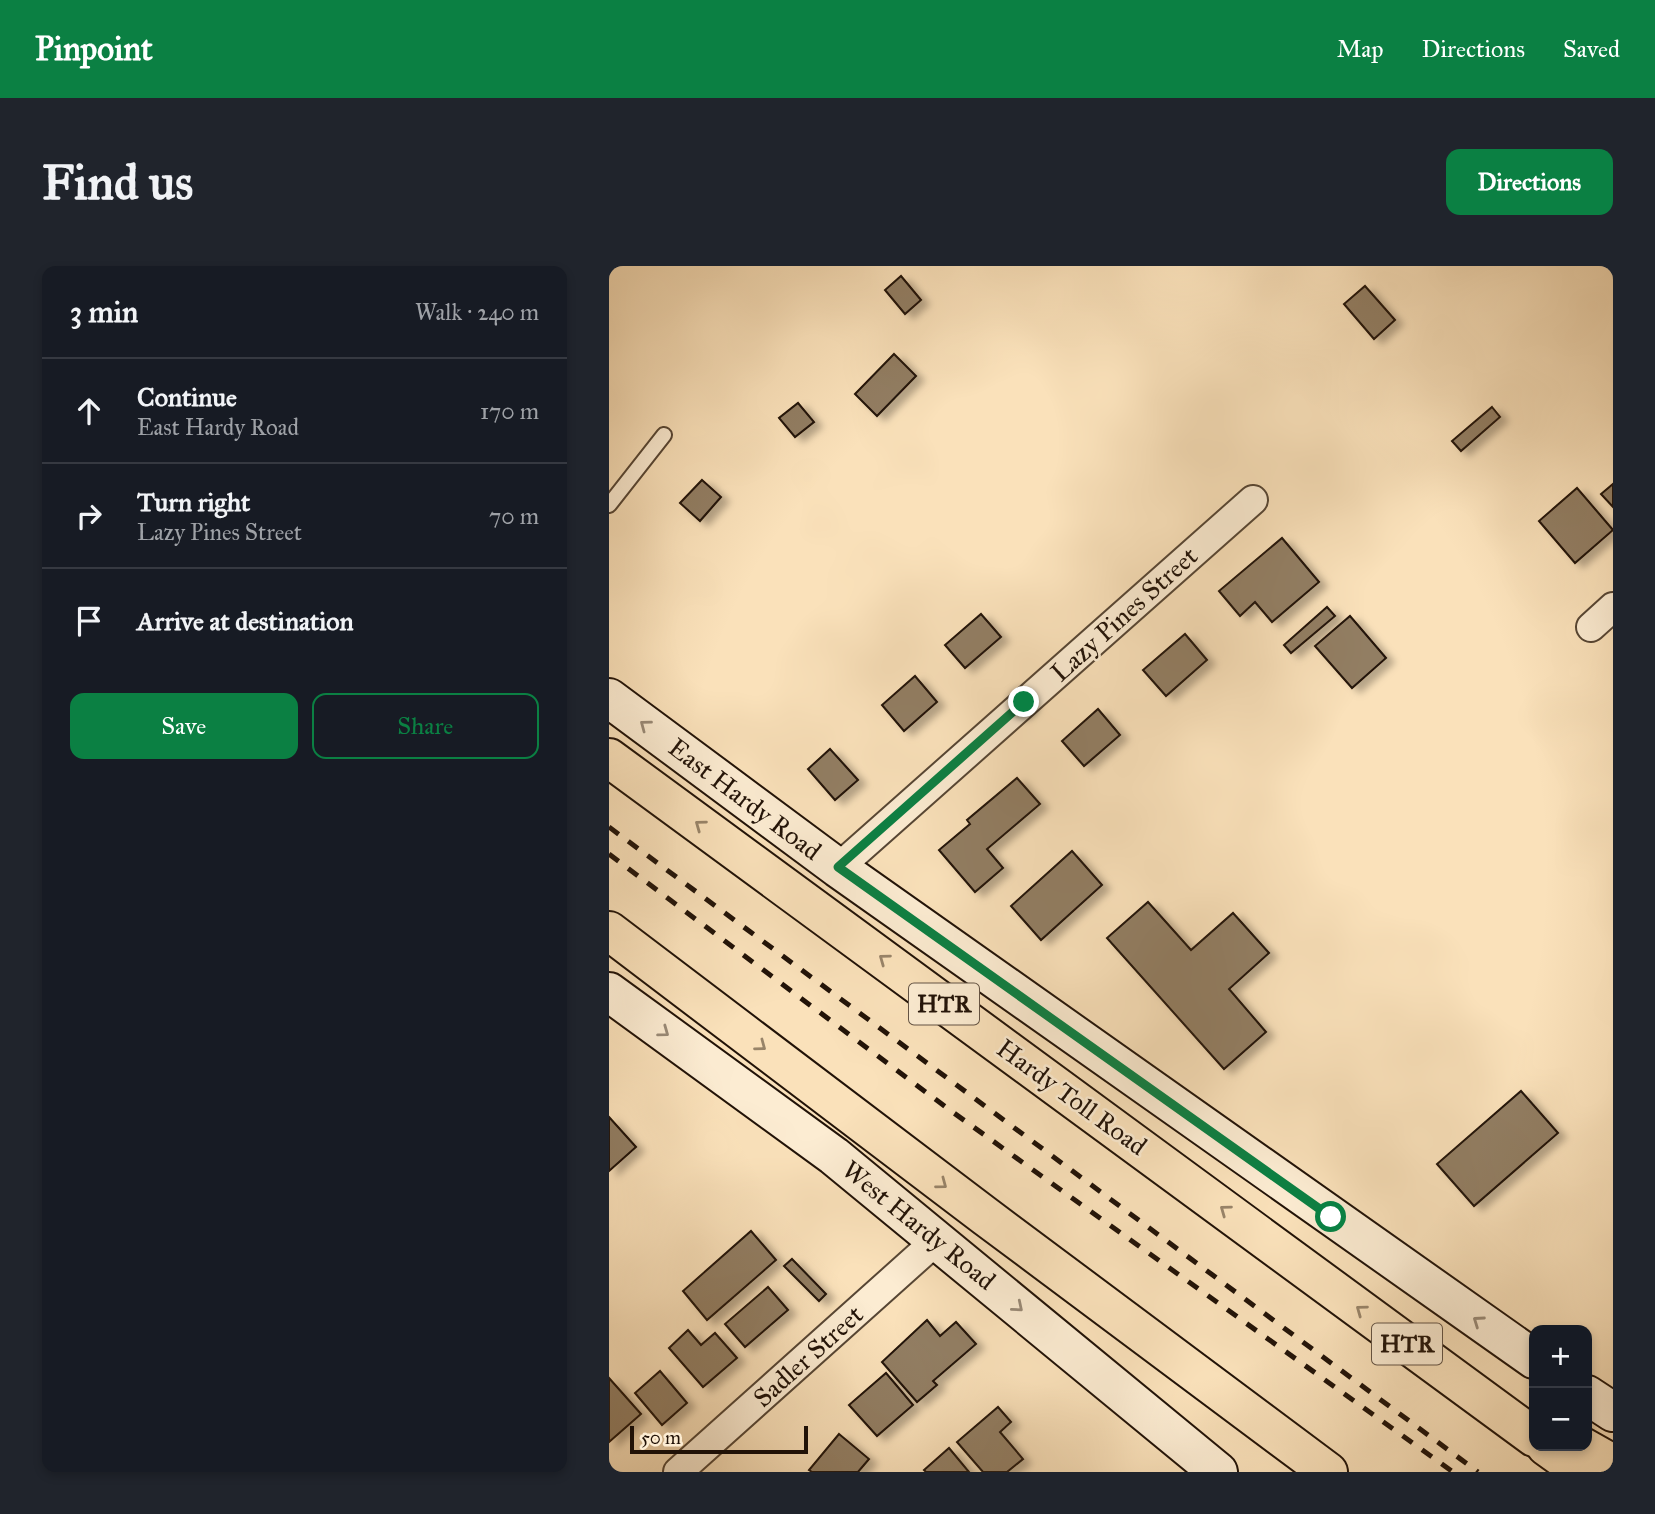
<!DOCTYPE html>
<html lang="en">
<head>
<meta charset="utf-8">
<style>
	:root { --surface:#171b24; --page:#20242c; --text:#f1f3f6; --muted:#9ea1a6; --line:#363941; --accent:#0b8043 }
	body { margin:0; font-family:"IM FELL Great Primer",serif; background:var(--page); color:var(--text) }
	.controls { position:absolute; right:21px; bottom:21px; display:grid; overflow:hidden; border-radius:14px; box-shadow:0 4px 10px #0003 }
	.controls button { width:63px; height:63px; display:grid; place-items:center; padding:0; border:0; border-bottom:2px solid var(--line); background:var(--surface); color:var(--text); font:35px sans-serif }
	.scale { position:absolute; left:21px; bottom:18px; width:178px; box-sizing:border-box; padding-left:7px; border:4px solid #211207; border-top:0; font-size:19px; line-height:24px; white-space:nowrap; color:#211207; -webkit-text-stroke:5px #fcecd2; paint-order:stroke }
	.stop { position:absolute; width:21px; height:21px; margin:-16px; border:5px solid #0b8043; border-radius:50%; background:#fff }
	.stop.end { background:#0b8043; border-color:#fff; box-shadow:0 2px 7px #0008 }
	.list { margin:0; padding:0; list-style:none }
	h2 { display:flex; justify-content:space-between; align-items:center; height:91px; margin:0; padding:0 28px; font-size:30px }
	h2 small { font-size:23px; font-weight:400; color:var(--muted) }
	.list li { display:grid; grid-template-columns:46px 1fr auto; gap:21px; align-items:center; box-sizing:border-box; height:105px; padding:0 28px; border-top:2px solid var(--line) }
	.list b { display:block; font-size:26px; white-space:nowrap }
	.list p { margin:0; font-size:23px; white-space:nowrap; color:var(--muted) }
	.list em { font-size:23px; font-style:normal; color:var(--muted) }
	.actions { display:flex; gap:14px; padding:21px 28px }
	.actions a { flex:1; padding:16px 0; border:2px solid var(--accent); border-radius:14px; text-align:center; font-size:24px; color:var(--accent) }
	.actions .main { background:var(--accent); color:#fff }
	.icon { flex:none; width:38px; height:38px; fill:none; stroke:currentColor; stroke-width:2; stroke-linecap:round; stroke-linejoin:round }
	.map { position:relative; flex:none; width:1004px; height:1206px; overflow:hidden; border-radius:14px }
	header { display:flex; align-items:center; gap:42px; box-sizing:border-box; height:98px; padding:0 35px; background:var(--accent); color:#fff }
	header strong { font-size:33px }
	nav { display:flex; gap:38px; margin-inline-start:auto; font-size:24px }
	.intro { display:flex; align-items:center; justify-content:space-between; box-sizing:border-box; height:168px; padding:0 42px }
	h1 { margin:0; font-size:49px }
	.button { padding:18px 32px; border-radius:14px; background:var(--accent); color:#fff; font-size:24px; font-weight:700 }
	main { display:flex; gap:42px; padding:0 42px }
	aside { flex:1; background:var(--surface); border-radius:14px; box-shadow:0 4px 10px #0003 }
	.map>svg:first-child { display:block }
	.building { fill:#927e64; stroke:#211207; stroke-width:2; filter:url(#shadow) }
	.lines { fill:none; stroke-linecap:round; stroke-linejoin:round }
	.lane-casing { stroke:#574634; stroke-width:18 }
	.street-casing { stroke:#574634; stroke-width:32 }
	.secondary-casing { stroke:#211207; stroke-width:42 }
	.highway-casing { stroke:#211207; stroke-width:42 }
	.lane { stroke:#fcecd2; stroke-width:14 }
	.street { stroke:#fcecd2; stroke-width:28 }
	.secondary { stroke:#fcecd2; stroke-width:38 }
	.highway { stroke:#fae1ba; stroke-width:38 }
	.rail { stroke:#211207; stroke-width:5; stroke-dasharray:12 12; stroke-linecap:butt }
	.oneway { stroke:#998a77 }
	.oneway2 { stroke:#988469 }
	.route { stroke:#0b8043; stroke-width:9 }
	.labels { text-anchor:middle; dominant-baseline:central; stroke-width:5; stroke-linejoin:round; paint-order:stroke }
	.shield { fill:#fcecd2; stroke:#635344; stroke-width:2 }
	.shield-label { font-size:24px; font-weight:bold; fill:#211207 }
	.street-label { font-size:26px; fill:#211207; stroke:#fcecd2 }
</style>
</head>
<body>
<header>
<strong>Pinpoint</strong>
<nav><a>Map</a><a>Directions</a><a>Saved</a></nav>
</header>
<div class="intro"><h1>Find us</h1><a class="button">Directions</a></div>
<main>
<aside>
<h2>3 min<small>Walk · 240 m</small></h2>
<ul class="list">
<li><svg class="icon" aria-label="ahead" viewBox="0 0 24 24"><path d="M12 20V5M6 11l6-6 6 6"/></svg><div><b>Continue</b><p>East Hardy Road</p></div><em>170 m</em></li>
<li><svg class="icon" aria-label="right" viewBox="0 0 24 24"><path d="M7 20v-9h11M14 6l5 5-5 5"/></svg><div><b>Turn right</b><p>Lazy Pines Street</p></div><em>70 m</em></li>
<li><svg class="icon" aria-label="arrive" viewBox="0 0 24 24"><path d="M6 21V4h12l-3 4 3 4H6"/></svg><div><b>Arrive at destination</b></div></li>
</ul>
<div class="actions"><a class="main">Save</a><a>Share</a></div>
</aside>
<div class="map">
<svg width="1004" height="1206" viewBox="0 0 1004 1206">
	<defs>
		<filter id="shadow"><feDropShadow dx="8" dy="4.5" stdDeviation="3.5" flood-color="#0004"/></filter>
	</defs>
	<rect width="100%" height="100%" fill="#fae1ba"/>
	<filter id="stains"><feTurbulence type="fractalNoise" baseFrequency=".00286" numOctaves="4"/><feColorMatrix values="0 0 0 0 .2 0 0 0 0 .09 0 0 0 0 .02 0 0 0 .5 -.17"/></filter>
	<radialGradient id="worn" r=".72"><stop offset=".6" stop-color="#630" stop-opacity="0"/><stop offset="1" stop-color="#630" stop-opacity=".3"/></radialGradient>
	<!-- building -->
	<g class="building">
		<path d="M292 10 312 34 296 48 276 24Z"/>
		<path d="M756 20 786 54 765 73 735 38Z"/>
		<path d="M285 88 307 110 268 150 246 128Z"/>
		<path d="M189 137 205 156 186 171 170 152Z"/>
		<path d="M883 141 891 151 852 185 843 175Z"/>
		<path d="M93 214 112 231 91 255 71 237Z"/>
		<path d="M1004 218V241L992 228Z"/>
		<path d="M968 222 1004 264 966 297 930 255Z"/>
		<path d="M673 272 710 316 663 356 646 336 631 350 610 325Z"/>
		<path d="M718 341 726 350 682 387 675 379Z"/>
		<path d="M372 348 392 371 356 402 336 379Z"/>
		<path d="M741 350 777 392 743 422 706 380Z"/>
		<path d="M576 368 598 394 557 430 534 404Z"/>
		<path d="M306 410 328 436 295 465 273 439Z"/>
		<path d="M489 443 511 469 475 500 453 475Z"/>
		<path d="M221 483 249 514 226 534 199 503Z"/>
		<path d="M408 512 431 538 378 583 394 602 366 626 330 584 361 558 358 554Z"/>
		<path d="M463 585 493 619 432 674 402 640Z"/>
		<path d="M539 636 582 684 624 647 660 687 620 723 657 766 615 803 498 672Z"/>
		<path d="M912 825 949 867 865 940 828 898Z"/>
		<path d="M0 851 27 881 0 905Z"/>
		<path d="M142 965 167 994 98 1054 74 1025Z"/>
		<path d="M183 993 217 1028 210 1035 175 1000Z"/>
		<path d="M159 1021 179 1044 136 1081 116 1058Z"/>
		<path d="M318 1054 331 1070 347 1056 367 1078 324 1115 328 1119 308 1136 273 1096Z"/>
		<path d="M79 1064 92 1079 106 1067 128 1092 94 1121 60 1082Z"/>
		<path d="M51 1105 78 1137 53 1159 26 1127Z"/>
		<path d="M277 1107 304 1139 268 1170 240 1139Z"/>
		<path d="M0 1112 32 1148 0 1176Z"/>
		<path d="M389 1141 402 1156 391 1166 414 1193 398 1206H374L348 1176Z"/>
		<path d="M230 1168 260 1193 249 1206H203L200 1204Z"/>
		<path d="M340 1182 360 1206H317L315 1204Z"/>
	</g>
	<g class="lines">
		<defs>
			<path id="lane" d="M0 239 55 169"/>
			<g id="street">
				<path d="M982 361 1004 341"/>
				<path d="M229 602 644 234"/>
				<path d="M69 1206 328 974"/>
			</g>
			<g id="secondary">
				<path d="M0 432 229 602 925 1093"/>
				<path d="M0 726 225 890 609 1206"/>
				<path d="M978 1129 1004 1146"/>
			</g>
			<g id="highway">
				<path d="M0 492 925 1171"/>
				<path d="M0 665 376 950 719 1206"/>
				<path d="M937 1180 973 1206"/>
				<path d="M972 1180 1004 1198"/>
			</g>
		</defs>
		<!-- lane casing -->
		<use href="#lane" class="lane-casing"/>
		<!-- street casing -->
		<use href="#street" class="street-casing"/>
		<!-- secondary casing -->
		<use href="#secondary" class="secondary-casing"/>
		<!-- highway casing -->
		<use href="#highway" class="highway-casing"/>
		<!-- lane -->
		<use href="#lane" class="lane"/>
		<!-- street -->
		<use href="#street" class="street"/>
		<!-- secondary -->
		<use href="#secondary" class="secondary"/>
		<!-- highway -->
		<use href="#highway" class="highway"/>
		<!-- rail -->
		<g class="rail">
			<path d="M0 561 869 1206"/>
			<path d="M0 588 338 842 844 1206"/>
		</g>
	</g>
	<!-- one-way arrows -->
	<defs><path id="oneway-chevron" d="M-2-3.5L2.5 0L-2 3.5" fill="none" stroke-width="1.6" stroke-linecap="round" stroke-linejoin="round" transform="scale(1.75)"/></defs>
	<g class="oneway">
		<use href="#oneway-chevron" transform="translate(36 459) rotate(-143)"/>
		<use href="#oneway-chevron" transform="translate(55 766) rotate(36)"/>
		<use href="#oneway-chevron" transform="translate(409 1041) rotate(40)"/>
		<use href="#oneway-chevron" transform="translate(869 1055) rotate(-145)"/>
	</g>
	<g class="oneway2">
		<use href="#oneway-chevron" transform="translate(91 559) rotate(-144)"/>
		<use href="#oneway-chevron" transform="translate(275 693) rotate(-144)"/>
		<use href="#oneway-chevron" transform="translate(152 780) rotate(37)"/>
		<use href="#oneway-chevron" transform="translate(333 918) rotate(37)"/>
		<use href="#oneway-chevron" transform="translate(616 944) rotate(-144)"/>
		<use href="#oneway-chevron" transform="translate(752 1044) rotate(-144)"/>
	</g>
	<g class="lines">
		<!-- route -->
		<path class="route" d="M415 436 229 601 722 951"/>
	</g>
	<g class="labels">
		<!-- shield labels -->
		<g class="shield">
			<rect x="300" y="717.5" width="70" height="41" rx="5"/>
			<rect x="763" y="1057.5" width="70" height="41" rx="5"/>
		</g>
		<g class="shield-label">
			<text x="335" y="738">HTR</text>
			<text x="798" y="1078">HTR</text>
		</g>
		<!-- street labels -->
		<g class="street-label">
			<text transform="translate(515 348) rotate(-42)">Lazy Pines Street</text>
			<text transform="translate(136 533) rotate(37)">East Hardy Road</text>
			<text transform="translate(463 831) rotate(36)">Hardy Toll Road</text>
			<text transform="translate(310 959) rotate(39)">West Hardy Road</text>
			<text transform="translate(199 1090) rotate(-42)">Sadler Street</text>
		</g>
	</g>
	<rect width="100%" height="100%" filter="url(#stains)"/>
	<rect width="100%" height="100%" fill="url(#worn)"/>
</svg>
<div class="controls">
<button>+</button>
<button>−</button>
</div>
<div class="scale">50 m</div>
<div class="stop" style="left:722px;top:951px"></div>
<div class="stop end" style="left:415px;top:436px"></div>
</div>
</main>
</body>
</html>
